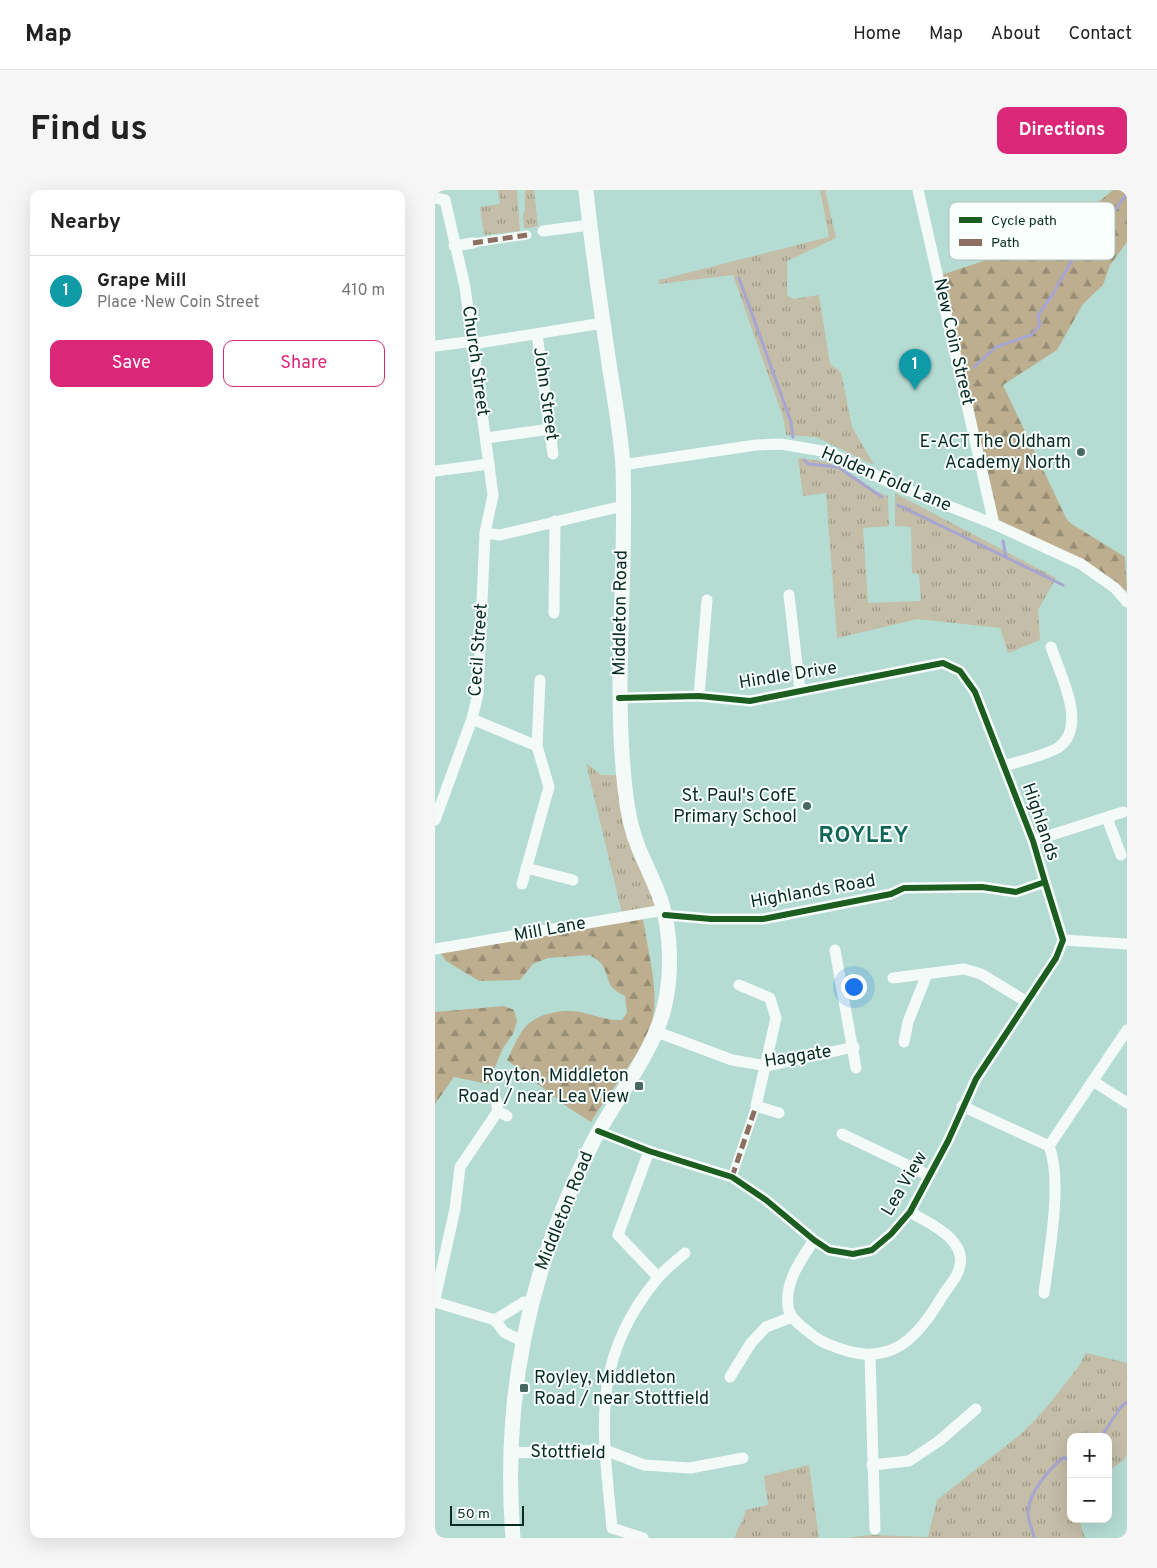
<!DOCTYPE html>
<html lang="en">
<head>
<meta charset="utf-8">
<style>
	:root { --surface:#fff; --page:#f6f6f6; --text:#222; --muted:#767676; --line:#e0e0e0; --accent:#db2777 }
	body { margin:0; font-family:Overpass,sans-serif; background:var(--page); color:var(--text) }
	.controls { position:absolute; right:15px; bottom:15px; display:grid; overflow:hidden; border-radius:10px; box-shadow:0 5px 20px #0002 }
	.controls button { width:45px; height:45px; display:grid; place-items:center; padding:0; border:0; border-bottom:1px solid var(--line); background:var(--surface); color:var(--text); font:25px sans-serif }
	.scale { position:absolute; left:15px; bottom:12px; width:74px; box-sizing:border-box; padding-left:5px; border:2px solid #0a2b24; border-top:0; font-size:14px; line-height:18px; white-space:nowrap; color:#0a2b24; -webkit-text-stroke:4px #f8fffd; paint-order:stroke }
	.you { position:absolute; left:418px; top:796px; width:18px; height:18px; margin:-12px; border:4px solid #fff; border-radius:50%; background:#1a73e8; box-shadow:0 0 0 8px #1a73e833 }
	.badge { display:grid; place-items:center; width:32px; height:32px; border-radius:50%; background:var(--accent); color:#fff; font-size:16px; font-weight:700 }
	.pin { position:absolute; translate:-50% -41px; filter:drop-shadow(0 1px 2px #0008) }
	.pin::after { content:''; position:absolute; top:26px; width:18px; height:15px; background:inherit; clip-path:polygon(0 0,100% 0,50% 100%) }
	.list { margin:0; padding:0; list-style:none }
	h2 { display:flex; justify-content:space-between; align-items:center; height:65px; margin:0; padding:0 20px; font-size:21px }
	h2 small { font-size:16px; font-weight:400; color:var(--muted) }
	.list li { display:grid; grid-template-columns:32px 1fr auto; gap:15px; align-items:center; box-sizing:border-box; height:70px; padding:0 20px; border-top:1px solid var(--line) }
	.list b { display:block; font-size:19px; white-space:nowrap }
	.list p { margin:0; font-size:16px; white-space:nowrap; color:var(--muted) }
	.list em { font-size:16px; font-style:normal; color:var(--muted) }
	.actions { display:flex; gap:10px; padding:15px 20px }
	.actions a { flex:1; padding:11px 0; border:1px solid var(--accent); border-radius:10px; text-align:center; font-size:18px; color:var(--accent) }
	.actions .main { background:var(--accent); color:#fff }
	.map { position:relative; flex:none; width:692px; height:1348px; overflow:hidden; border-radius:10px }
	header { display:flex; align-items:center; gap:30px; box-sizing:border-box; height:70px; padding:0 25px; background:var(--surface); border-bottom:1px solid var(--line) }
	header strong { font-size:24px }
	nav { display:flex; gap:28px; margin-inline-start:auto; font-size:18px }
	.intro { display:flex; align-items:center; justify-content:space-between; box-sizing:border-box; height:120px; padding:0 30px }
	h1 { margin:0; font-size:35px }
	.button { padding:12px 22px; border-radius:10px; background:var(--accent); color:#fff; font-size:18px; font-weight:700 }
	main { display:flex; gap:30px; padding:0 30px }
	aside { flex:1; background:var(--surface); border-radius:10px; box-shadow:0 5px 20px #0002 }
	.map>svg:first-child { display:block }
	.grass { fill:url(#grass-tufts) }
	.forest { fill:url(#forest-firs) }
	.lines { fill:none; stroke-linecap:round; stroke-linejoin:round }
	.stream { stroke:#a7a5d1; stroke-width:3 }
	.pedestrian { stroke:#f4faf8; stroke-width:9 }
	.minor { stroke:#f4faf8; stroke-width:11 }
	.secondary { stroke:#f4faf8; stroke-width:15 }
	.quiet { stroke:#8d6e63; stroke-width:5; stroke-dasharray:10 5; stroke-linecap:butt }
	.cycleway-casing { stroke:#f8fffd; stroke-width:9 }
	.cycleway { stroke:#1b5e20; stroke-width:6 }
	.poi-dot { fill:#466961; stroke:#f8fffd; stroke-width:2 }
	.labels { text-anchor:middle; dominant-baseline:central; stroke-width:4; stroke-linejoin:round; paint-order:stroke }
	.street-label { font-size:18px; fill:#0a2b24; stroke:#f8fffd }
	.poi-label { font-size:18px; fill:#0a2b24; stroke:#f8fffd; text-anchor:end }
	.district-label { font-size:22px; font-weight:bold; letter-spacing:1px; fill:#0f6556; stroke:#f8fffd }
	.key { fill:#f8fffd; stroke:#b1bfbc; stroke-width:1 }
	.key-label { font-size:14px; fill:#0a2b24 }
</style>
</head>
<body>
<header>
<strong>Map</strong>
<nav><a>Home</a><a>Map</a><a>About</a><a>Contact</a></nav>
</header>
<div class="intro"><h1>Find us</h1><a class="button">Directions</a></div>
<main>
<aside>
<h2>Nearby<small></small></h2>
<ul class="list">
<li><span class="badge" style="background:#0f9aa8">1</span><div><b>Grape Mill</b><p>Place · New Coin Street</p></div><em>410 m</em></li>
</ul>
<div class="actions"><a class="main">Save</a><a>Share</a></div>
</aside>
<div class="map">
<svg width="692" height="1348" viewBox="0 0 692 1348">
	<defs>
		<pattern id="grass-tufts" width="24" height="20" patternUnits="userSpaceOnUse" patternTransform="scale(1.25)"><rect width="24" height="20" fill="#c4bda7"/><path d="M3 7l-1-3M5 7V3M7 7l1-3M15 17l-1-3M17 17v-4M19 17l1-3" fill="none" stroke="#9d9a88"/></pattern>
		<pattern id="forest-firs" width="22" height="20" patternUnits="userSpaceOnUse" patternTransform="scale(1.25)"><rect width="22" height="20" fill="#bdae90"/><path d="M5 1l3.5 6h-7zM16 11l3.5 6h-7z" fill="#988e75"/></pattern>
	</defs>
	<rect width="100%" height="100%" fill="#b4dcd3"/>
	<!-- grass -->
	<g class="grass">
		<path d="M63 0H82L85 41 49 45 45 17 65 14Z"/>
		<path d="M90 0H99L103 36 89 39 88 22 90 21Z"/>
		<path d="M385 0H390L401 48 352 71V105L359 109 384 105 395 174 406 182 417 237 439 275 381 247 351 245 349 230 298 85 224 94V90L394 47Z"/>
		<path d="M363 268 393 272 433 298 453 306 454 336 428 338 433 413 486 411 484 384 477 383 476 337 460 336V303L621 388 603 420 605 450 573 463 565 438 483 429 402 448 391 303 368 306Z"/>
		<path d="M151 573 166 585H182L223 719 187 723Z"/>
		<path d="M651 1163 692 1173V1264L689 1270 673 1281V1247H636V1329H644L650 1348H408L437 1345 493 1347 502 1310 587 1243 611 1218 644 1176Z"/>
		<path d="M374 1275 384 1348H300C301 1337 310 1332 310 1320L333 1315 329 1286Z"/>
	</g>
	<!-- forest -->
	<g class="forest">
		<path d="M678 0H692V52L675 75 668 95 648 114 622 160 568 195 631 328 635 333 690 367 692 401 561 332 506 85 621 47Z"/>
		<path d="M208 729C212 758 225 802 217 831 208 862 174 902 156 932L134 918 72 870C78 859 83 845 91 836 104 823 128 819 145 822 160 825 172 831 187 830L192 823 190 806C168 795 177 790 167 775 165 771 159 768 155 765L113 768 98 774 85 790 44 791 11 771 3 760Z"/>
		<path d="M69 816 79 820 82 831 78 844 68 858 53 894 19 887 0 914V822Z"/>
	</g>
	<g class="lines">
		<!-- stream -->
		<g class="stream">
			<path d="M304 88 356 232 358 247"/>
			<path d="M539 177 561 157 596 145 605 135 603 125 616 107 644 58 678 23 692 3"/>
			<path d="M369 270 373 274 403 277 447 307"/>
			<path d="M463 315 628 395"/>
			<path d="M568 351 571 367"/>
			<path d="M666 1247 685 1218 692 1212"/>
			<path d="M599 1348C598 1339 592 1330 593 1321 595 1301 614 1279 629 1267L636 1273"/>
		</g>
		<!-- pedestrian -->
		<g class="pedestrian">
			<path d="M38 53 92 45"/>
			<path d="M297 987 321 916"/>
		</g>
		<!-- minor -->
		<g class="minor">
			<path d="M483 0 559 334"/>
			<path d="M0 8 10 10 30 97 58 305 50 343 43 504 37 529 0 630"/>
			<path d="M108 41 155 35"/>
			<path d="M19 56 38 53"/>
			<path d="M102 144 118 264"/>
			<path d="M0 156 32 152 43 153 168 133"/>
			<path d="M51 248 115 239"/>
			<path d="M187 275 321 255 346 254 393 262 458 294 559 334 646 374 680 398 692 412"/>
			<path d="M0 281 54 274"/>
			<path d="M50 343 65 345 188 316"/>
			<path d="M354 405 365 501"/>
			<path d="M119 423 120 331"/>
			<path d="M264 506 272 410"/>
			<path d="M184 508 264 506 315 511 508 473 525 481 540 502 598 651 610 692 581 702 547 697 469 698 456 704 328 729H276L230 725"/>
			<path d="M37 529 102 556"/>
			<path d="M569 576C582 572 615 564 624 557 653 536 625 484 616 457"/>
			<path d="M672 628 686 665"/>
			<path d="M598 651 688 622"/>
			<path d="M91 678 138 690"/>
			<path d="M87 694 114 597 102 556 105 490"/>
			<path d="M628 750 692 754"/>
			<path d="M0 759 229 720"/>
			<path d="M400 760 421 878"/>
			<path d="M458 788 529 779 546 784 592 812"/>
			<path d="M304 795 335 808 341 828 321 916 344 923"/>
			<path d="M222 842 297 870 332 876 419 857"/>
			<path d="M469 852 473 832 492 784"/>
			<path d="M658 891 692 913"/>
			<path d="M61 910 63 921 72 926"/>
			<path d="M527 916 614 956C628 991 614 1064 609 1103"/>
			<path d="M163 941 214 961 297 987 331 1010 379 1050 394 1060 418 1064 437 1060 456 1044 475 1022 513 951 541 889 621 768 628 750 610 692"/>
			<path d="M407 944 493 985"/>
			<path d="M614 956 692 840"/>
			<path d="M214 961 183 1045 223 1087"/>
			<path d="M379 1050C366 1070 350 1091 353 1116 354 1129 367 1136 376 1144 385 1152 395 1155 406 1159 458 1177 484 1146 508 1105 513 1097 522 1088 524 1079 534 1050 495 1034 475 1022"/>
			<path d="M0 1109 20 1019 25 977 63 921"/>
			<path d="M0 1112 60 1130 69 1142 87 1151"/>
			<path d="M60 1130 89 1112 95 1113"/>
			<path d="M435 1166 440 1339"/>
			<path d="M295 1187 316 1153 331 1137 357 1127"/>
			<path d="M76 1263 170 1260 209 1275 255 1278 308 1268"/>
			<path d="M437 1275 474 1271 504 1251 541 1219"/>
			<path d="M208 1348 177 1338C168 1240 154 1171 222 1089 230 1079 241 1071 250 1063"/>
		</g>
		<!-- secondary -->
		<path class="secondary" d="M78 1348C67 1208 93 1082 156 956 178 911 220 862 230 814 237 783 236 741 226 711 220 693 211 676 204 659 196 640 192 619 190 598 178 491 192 384 188 277 186 245 180 212 175 180 166 120 157 60 151 0"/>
		<!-- quiet -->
		<g class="quiet">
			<path d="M38 53 92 45"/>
			<path d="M297 987 321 916"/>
		</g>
		<defs>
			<g id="cycleway">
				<path d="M184 508 264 506 315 511 508 473 525 481 540 502 598 651 610 692 581 702 547 697 469 698 456 704 328 729H276L230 725"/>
				<path d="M163 941 214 961 297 987 331 1010 379 1050 394 1060 418 1064 437 1060 456 1044 475 1022 513 951 541 889 621 768 628 750 610 692"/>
			</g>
		</defs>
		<!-- cycleway casing -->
		<use href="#cycleway" class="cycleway-casing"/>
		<!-- cycleway -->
		<use href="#cycleway" class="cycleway"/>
	</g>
	<!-- markers -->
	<g class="poi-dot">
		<circle cx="646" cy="262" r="5"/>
		<circle cx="372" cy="616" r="5"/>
		<rect x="199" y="891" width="10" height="10" rx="2.5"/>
		<rect x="84" y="1193" width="10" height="10" rx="2.5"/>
	</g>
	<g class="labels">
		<!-- street labels -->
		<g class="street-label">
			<text transform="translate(518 152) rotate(77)">New Coin Street</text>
			<text transform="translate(40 171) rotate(82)">Church Street</text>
			<text transform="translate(110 204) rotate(82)">John Street</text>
			<text transform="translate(451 290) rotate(23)">Holden Fold Lane</text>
			<text transform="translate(186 423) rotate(-89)">Middleton Road</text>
			<text transform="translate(44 460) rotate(-86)">Cecil Street</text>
			<text transform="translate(353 486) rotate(-9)">Hindle Drive</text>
			<text transform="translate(605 632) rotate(71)">Highlands</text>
			<text transform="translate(378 702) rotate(-10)">Highlands Road</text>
			<text transform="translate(115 740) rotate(-10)">Mill Lane</text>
			<text transform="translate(363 867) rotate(-9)">Haggate</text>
			<text transform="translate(470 994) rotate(-59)">Lea View</text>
			<text transform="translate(130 1021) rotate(-68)">Middleton Road</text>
			<text transform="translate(133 1263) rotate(1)">Stottfield</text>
		</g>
		<!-- poi labels -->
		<g class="poi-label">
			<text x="636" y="252">E-ACT The Oldham<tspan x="636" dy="21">Academy North</tspan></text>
			<text x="362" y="606">St. Paul's CofE<tspan x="362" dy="21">Primary School</tspan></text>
			<text x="194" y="886">Royton, Middleton<tspan x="194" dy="21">Road / near Lea View</tspan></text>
			<text x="99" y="1188" text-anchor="start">Royley, Middleton<tspan x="99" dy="21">Road / near Stottfield</tspan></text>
		</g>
		<!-- district labels -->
		<g class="district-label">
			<text x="429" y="646">ROYLEY</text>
		</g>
	</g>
	<!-- legend -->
	<rect x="514" y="12" width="166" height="58" rx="8" class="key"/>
	<rect x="524" y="27" width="23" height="6" fill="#1b5e20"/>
	<rect x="524" y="49" width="23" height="7" fill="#8d6e63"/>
	<g class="key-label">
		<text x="556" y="35">Cycle path</text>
		<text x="556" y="57">Path</text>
	</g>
</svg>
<div class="controls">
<button>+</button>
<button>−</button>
</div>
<div class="scale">50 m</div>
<div class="you"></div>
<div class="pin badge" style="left:480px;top:200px;background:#0f9aa8">1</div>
</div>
</main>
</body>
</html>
